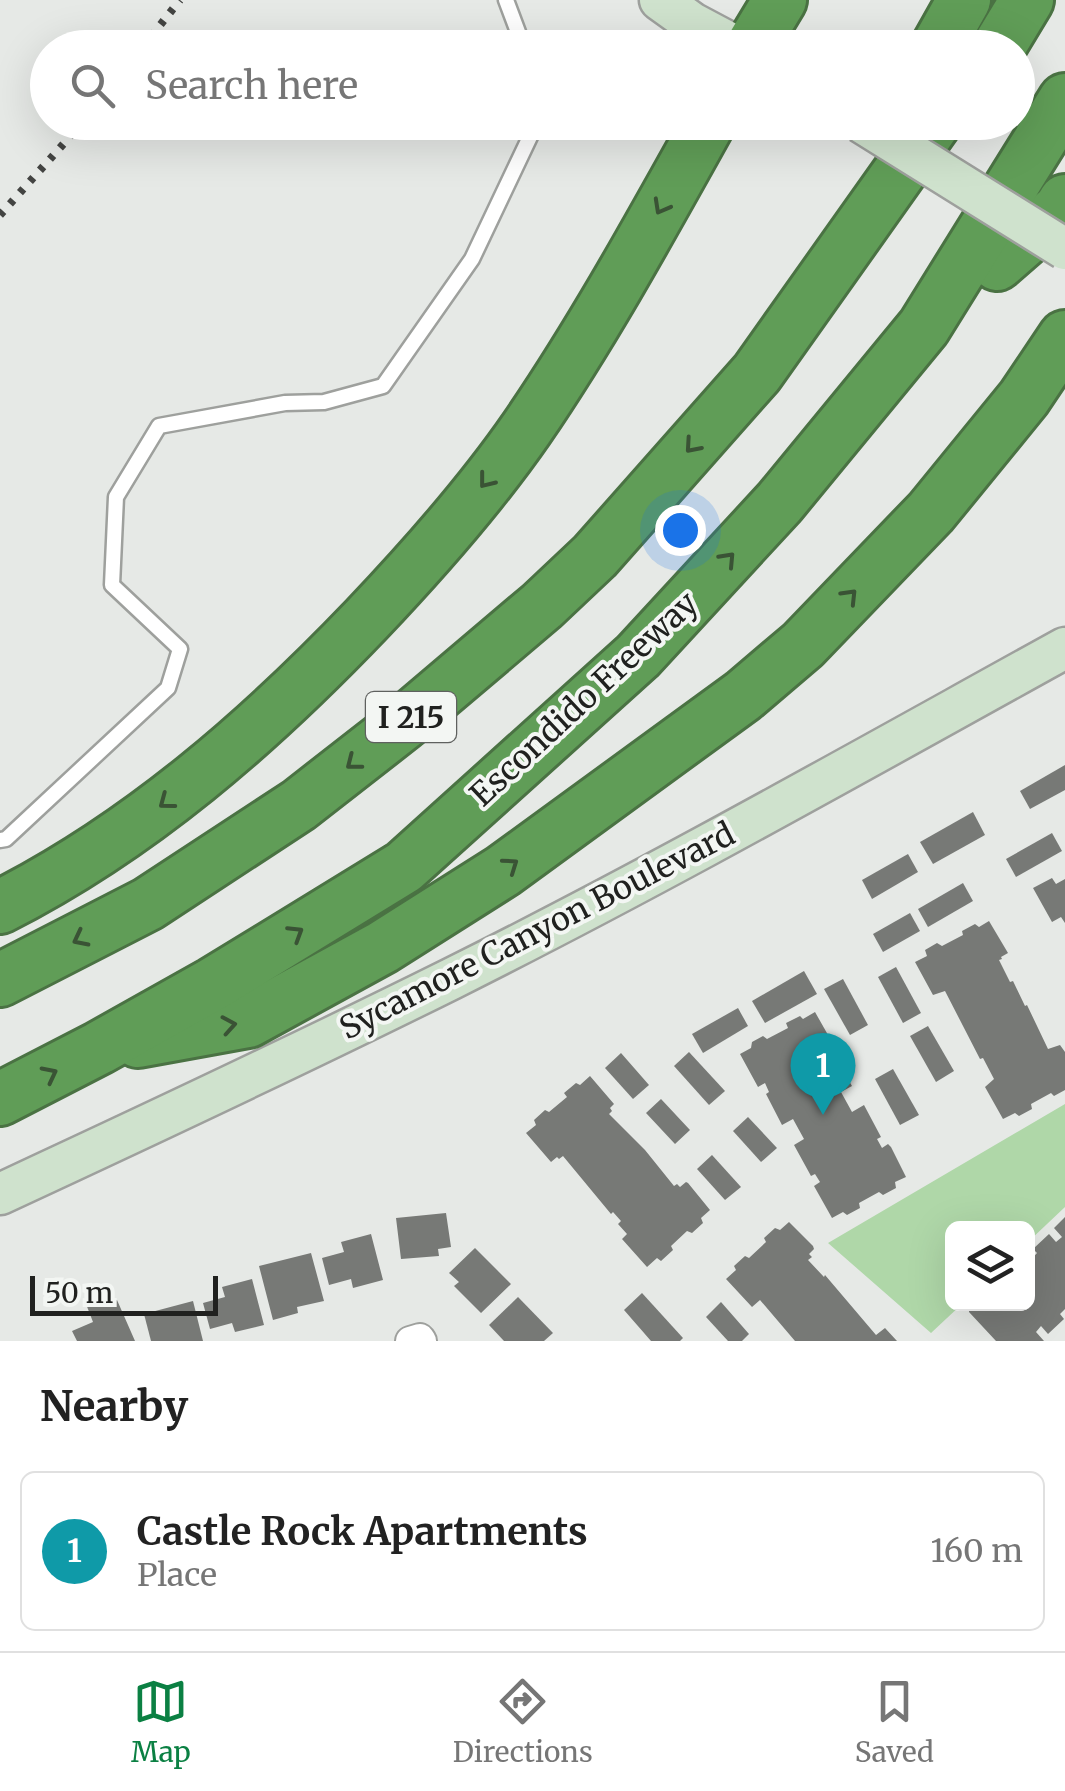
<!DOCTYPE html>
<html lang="en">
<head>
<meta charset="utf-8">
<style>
	:root { --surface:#fff; --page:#f6f6f6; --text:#222; --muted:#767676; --line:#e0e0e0; --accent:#0b8043 }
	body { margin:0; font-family:Merriweather,serif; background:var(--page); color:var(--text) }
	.controls { position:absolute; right:30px; bottom:30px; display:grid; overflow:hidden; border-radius:15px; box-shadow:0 10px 40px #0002 }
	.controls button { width:90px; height:90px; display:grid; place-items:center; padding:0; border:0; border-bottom:2px solid var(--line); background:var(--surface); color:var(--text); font:50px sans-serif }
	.scale { position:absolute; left:30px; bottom:25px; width:188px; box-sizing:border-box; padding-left:10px; border:5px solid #20211f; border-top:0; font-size:28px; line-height:35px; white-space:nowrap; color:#20211f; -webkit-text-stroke:8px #f3f6f3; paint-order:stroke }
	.you { position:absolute; left:680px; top:530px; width:35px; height:35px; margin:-25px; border:8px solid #fff; border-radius:50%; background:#1a73e8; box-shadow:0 0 0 15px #1a73e833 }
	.badge { display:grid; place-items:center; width:65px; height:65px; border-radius:50%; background:var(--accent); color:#fff; font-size:32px; font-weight:700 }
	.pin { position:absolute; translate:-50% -82px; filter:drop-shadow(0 2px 5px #0008) }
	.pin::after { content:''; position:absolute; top:52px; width:35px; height:30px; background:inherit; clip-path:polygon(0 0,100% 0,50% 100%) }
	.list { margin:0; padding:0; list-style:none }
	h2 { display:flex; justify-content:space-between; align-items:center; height:130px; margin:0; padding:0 40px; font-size:42px }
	h2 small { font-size:32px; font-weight:400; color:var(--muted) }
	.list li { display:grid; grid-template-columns:65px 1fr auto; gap:30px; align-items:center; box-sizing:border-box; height:160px; margin:0 20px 20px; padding:0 20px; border:2px solid var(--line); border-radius:15px }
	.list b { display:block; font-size:38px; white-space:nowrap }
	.list p { margin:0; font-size:32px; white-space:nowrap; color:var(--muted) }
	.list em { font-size:32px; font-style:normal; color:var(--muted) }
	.icon { flex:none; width:55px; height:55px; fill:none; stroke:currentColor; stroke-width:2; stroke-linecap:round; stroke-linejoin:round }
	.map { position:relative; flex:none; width:1065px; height:1341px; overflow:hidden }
	.search { position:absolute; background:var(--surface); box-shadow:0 10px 40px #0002; left:30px; right:30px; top:30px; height:110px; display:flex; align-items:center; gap:25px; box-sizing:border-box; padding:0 35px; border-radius:55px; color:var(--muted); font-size:38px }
	.sheet { height:310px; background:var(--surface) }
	nav { display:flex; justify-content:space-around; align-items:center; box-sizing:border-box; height:140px; border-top:2px solid var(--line); background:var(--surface); font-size:28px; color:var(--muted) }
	nav a { display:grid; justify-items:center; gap:5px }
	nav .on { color:var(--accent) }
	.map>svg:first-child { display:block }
	.green { fill:#afd7a8 }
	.building { fill:#777976 }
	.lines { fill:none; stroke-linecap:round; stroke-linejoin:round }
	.lane-casing { stroke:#9ea09d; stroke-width:19 }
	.street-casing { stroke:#9ea09d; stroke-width:32 }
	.secondary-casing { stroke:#9ea09d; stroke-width:45 }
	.highway-casing { stroke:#4a7243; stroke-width:58 }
	.lane { stroke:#fff; stroke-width:14 }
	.street { stroke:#fff; stroke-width:28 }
	.secondary { stroke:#cfe2cd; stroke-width:40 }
	.highway { stroke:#609d57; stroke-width:52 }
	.rail { stroke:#434442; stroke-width:8; stroke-dasharray:5 10; stroke-linecap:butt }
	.secondary-bridge-casing { stroke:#9ea09d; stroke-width:45; stroke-linecap:butt }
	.secondary-bridge { stroke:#cfe2cd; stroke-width:40 }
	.oneway { stroke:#3a5335 }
	.labels { text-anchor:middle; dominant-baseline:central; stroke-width:8; stroke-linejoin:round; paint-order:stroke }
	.shield { fill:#f3f6f3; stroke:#5f615f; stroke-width:2.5 }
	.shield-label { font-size:30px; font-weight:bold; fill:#20211f }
	.street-label { font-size:32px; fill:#20211f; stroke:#f3f6f3 }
</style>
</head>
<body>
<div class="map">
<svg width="1065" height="1341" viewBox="0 0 1065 1341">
	<rect width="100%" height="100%" fill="#e6e9e6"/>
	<!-- green -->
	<path class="green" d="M1065 1104V1207L1028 1242V1228H952V1304H962L931 1333 828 1243Z"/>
	<!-- building -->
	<g class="building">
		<path d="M1065 765V790L1030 809 1020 791Z"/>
		<path d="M973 812 985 835 933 864 920 842Z"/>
		<path d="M1052 833 1062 851 1016 877 1006 859Z"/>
		<path d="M908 854 918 872 872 899 862 880Z"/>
		<path d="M1052 878 1056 884 1065 879V923L1061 917 1052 922 1033 888Z"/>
		<path d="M963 883 973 901 928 927 918 909Z"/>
		<path d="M910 913 920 931 883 952 873 934Z"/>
		<path d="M989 921 1008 953 1001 957 1002 959 999 960 1010 982 1013 981 1025 1006 1027 1005 1048 1049 1060 1045 1065 1052V1090L1054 1096 1051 1093 1031 1104 1032 1109 1019 1116 1015 1113 1003 1119 985 1087 994 1079 983 1058 980 1059 945 991 933 995 915 962 927 956 925 950 937 943 942 946 963 935 962 931 975 924 979 927Z"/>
		<path d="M896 967 921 1013 903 1023 878 977Z"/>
		<path d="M804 971 817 994 765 1023 752 1001Z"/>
		<path d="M843 979 868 1025 850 1035 824 989Z"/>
		<path d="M738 1008 748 1026 703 1053 692 1034Z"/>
		<path d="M815 1012 832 1042V1045L826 1048 831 1057 834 1055 852 1086 841 1092 852 1112 864 1105 881 1137 877 1139 882 1148 888 1144 891 1147 906 1177 895 1182 896 1188 883 1195 879 1192 859 1203 860 1208 847 1215 843 1212 832 1218 814 1186 820 1182 815 1174 811 1176 794 1145 804 1139 793 1119 782 1125 766 1094 769 1092 765 1083 758 1087 740 1054 751 1048 752 1042 763 1036 767 1039 788 1028 786 1023 800 1016 803 1019Z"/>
		<path d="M928 1026 954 1071 936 1082 910 1036Z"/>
		<path d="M689 1052 725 1091 709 1105 674 1066Z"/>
		<path d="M621 1053 649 1085 633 1099 605 1068Z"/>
		<path d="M893 1069 919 1115 900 1125 875 1079Z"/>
		<path d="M590 1076 614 1104 610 1108 612 1111 609 1114 645 1150 674 1186 677 1184 680 1187 686 1182 688 1183 710 1210 701 1218 703 1223 692 1233 687 1231 671 1246 673 1250 661 1261 657 1258 647 1267 622 1239 627 1234 618 1224 621 1221 613 1212 611 1214 563 1156 559 1159 557 1157 551 1162 526 1133 536 1125 534 1120 545 1110 549 1112 567 1097 564 1093 576 1083 580 1085Z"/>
		<path d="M661 1099 690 1130 675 1144 646 1113Z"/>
		<path d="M748 1117 777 1148 761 1162 733 1131Z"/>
		<path d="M712 1155 741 1187 725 1200 697 1169Z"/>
		<path d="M446 1213 451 1247 438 1249 439 1256 401 1259 396 1218Z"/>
		<path d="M1065 1217V1309L1060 1314 1064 1319 1048 1334 1041 1326 1036 1332 1044 1341H996L969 1312V1304H1028V1263L1037 1253 1033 1249 1049 1234 1056 1242 1062 1237 1054 1228Z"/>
		<path d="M789 1222 813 1246 814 1249 809 1254 812 1257 808 1260 824 1277 825 1275 876 1335 885 1328 897 1341H795L760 1300 752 1307 726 1279 736 1270 734 1266 745 1256 749 1258 766 1242 764 1238 775 1228 780 1230Z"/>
		<path d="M371 1234 383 1280 353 1288 351 1279 329 1285 322 1258 344 1252 341 1242Z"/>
		<path d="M475 1248 511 1284 481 1313 454 1286 459 1282 449 1273Z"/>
		<path d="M311 1253 324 1301 297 1307 298 1313 273 1320 259 1266Z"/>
		<path d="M252 1279 264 1325 235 1332 232 1323 210 1329 203 1303 225 1297 222 1287Z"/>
		<path d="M111 1293 115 1301 117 1300 135 1341H77L72 1331 93 1322 86 1304Z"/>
		<path d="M642 1293 683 1338 680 1341H651L624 1310Z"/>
		<path d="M518 1297 553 1333 544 1341H504L489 1325Z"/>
		<path d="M193 1301 203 1341H151L144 1314Z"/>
		<path d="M721 1302 749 1334 742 1341H728L706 1317Z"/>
	</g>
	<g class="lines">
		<defs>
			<g id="lane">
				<path d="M506 0 524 48"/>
				<path d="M0 840 6 839 168 688 180 649 112 585 116 497 159 426 285 403 324 402 383 386 472 259 537 122"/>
			</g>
			<path id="street" d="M410 1341 420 1338 422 1341"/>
			<g id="secondary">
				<path d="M660 0 692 23 739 48"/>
				<path d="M0 1194C151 1124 302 1053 451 979 659 875 862 760 1065 648"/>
			</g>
			<g id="highway">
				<path d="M751 48 780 0"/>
				<path d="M937 48 964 0"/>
				<path d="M998 48 1027 0"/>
				<path d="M997 264 1060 209 1065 201"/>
				<path d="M0 907C140 836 259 732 367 619 424 559 480 496 527 428 594 330 651 226 709 122"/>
				<path d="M0 980 148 904 299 805 404 723 542 606 595 556 757 373 935 122"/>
				<path d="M138 1041 248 1021 383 947 503 871 743 696 803 645 931 512 1024 398 1065 337"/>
				<path d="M0 1099 99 1048 213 984 404 867 638 656 780 502 924 327 1065 100"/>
			</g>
		</defs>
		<!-- lane casing -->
		<use href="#lane" class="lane-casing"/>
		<!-- street casing -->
		<use href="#street" class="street-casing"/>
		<!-- secondary casing -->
		<use href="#secondary" class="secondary-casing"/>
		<!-- highway casing -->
		<use href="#highway" class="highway-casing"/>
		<!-- lane -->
		<use href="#lane" class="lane"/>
		<!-- street -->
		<use href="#street" class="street"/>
		<!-- secondary -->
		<use href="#secondary" class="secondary"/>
		<!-- highway -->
		<use href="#highway" class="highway"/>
		<!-- rail -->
		<g class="rail">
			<path d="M142 48 180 0"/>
			<path d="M0 215 83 122"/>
		</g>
		<defs>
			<path id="secondary-bridge" d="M861 122 1065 249"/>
		</defs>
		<!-- secondary-bridge casing -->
		<use href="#secondary-bridge" class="secondary-bridge-casing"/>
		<!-- secondary-bridge -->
		<use href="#secondary-bridge" class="secondary-bridge"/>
	</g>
	<!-- one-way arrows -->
	<defs><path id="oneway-chevron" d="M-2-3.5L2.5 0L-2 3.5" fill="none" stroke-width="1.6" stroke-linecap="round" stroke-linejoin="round" transform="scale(2.5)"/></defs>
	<g class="oneway">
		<use href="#oneway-chevron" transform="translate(661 207) rotate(119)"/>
		<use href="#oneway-chevron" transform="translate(692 446) rotate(131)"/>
		<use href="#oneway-chevron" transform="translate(486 481) rotate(128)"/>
		<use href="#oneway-chevron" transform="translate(728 559) rotate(-47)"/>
		<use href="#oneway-chevron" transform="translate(850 596) rotate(-46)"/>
		<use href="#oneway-chevron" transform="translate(353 763) rotate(142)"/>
		<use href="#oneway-chevron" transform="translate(166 802) rotate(143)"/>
		<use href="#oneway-chevron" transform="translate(511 865) rotate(-35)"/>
		<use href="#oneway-chevron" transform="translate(296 933) rotate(-32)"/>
		<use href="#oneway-chevron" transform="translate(80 939) rotate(153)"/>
		<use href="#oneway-chevron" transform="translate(229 1025) rotate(-10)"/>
		<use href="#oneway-chevron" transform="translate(50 1074) rotate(-27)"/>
	</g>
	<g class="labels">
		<!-- shield labels -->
		<rect class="shield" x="366" y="692" width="90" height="50" rx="8"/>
		<g class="shield-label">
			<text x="411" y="717">I 215</text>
		</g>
		<!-- street labels -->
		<g class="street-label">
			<text transform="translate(584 699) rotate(-43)">Escondido Freeway</text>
			<text transform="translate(537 931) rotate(-27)">Sycamore Canyon Boulevard</text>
		</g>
	</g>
</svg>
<div class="controls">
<button><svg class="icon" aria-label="layers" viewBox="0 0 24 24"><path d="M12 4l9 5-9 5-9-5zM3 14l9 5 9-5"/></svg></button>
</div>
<div class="scale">50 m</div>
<div class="you"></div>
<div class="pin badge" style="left:823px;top:1115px;background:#0f9aa8">1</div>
<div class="search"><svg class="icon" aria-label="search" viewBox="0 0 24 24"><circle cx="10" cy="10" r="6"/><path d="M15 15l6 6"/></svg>Search here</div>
</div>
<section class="sheet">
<h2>Nearby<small></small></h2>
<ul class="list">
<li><span class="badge" style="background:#0f9aa8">1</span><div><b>Castle Rock Apartments</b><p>Place</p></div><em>160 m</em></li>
</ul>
</section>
<nav>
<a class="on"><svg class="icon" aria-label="map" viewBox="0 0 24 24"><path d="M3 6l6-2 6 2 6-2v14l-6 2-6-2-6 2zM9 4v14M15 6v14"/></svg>Map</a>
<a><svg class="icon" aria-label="directions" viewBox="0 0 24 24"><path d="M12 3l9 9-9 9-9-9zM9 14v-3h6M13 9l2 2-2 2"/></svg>Directions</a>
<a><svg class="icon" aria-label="saved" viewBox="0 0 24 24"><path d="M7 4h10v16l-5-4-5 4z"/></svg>Saved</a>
</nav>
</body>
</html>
